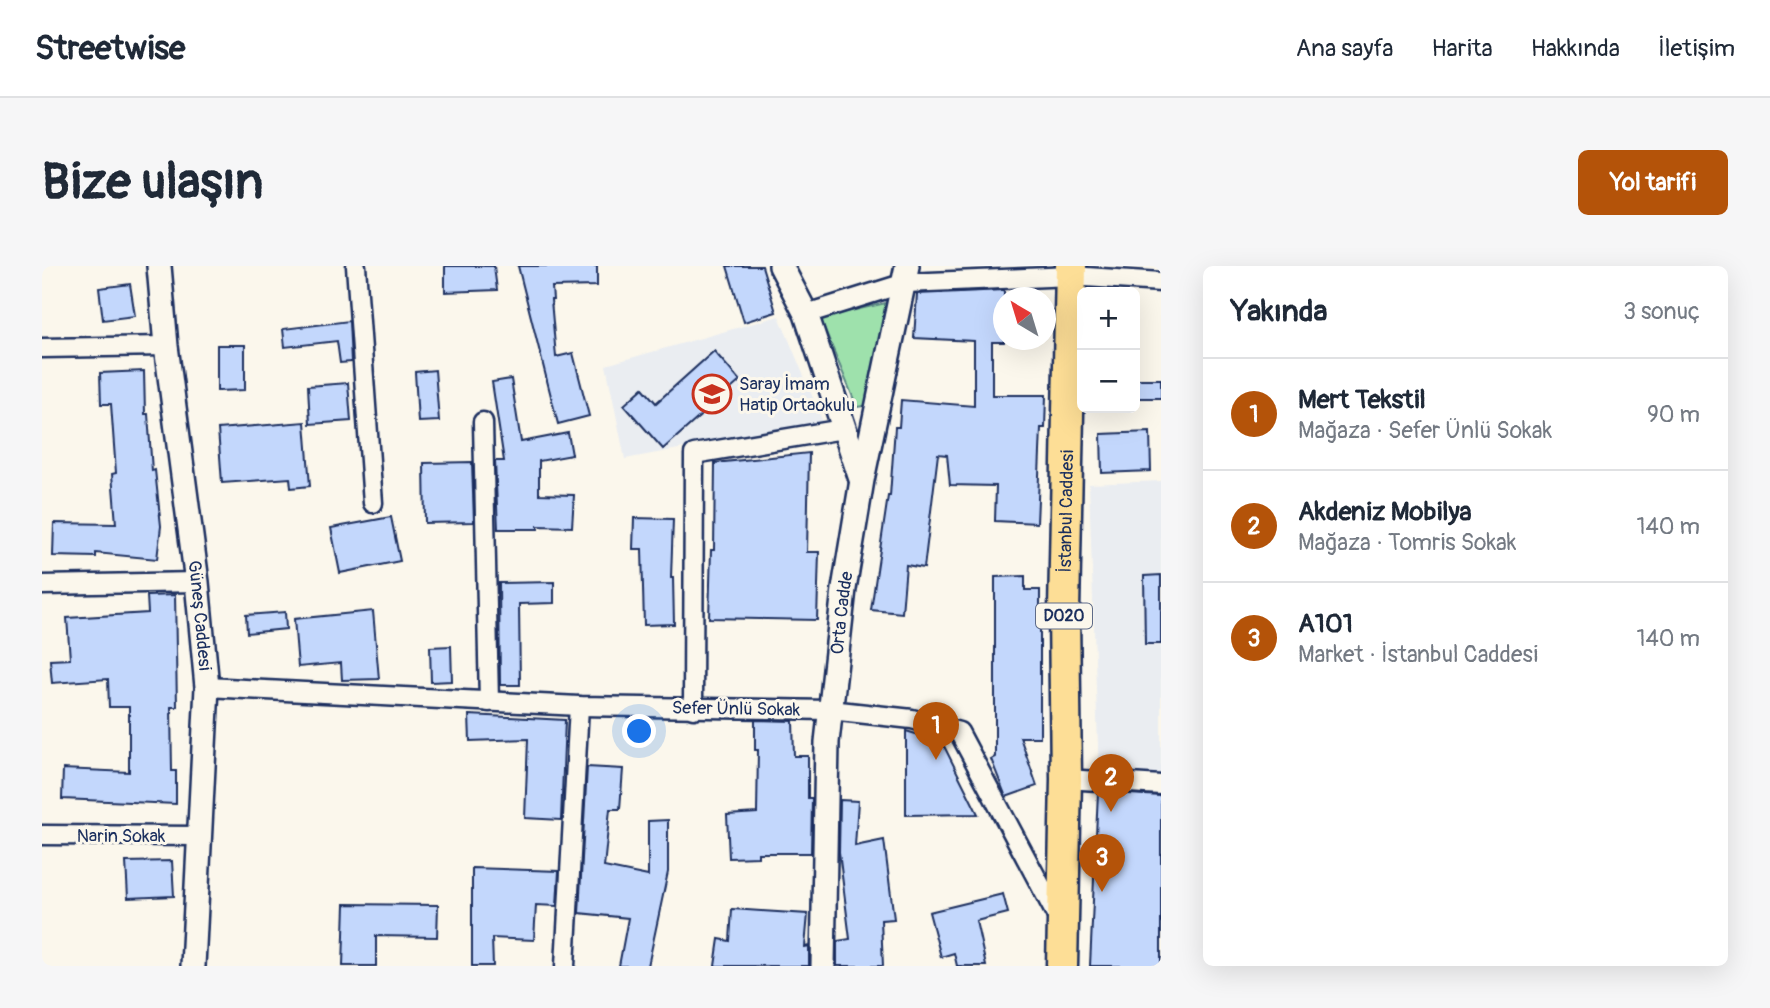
<!DOCTYPE html>
<html lang="tr">
<head>
<meta charset="utf-8">
<style>
	:root { --surface:#fff; --page:#f6f6f7; --text:#1f2937; --muted:#747a83; --line:#e0e1e3; --accent:#b45309 }
	body { margin:0; font-family:Pangolin,sans-serif; background:var(--page); color:var(--text) }
	.controls { position:absolute; right:21px; top:21px; display:grid; overflow:hidden; border-radius:10px; box-shadow:0 7px 28px #0002 }
	.controls button { width:63px; height:63px; display:grid; place-items:center; padding:0; border:0; border-bottom:2px solid var(--line); background:var(--surface); color:var(--text); font:35px sans-serif }
	.compass { position:absolute; left:951px; top:21px; width:63px; height:63px; border-radius:50%; background:var(--surface); box-shadow:0 7px 28px #0002; rotate:322deg }
	.you { position:absolute; left:598px; top:466px; width:24px; height:24px; margin:-18px; border:5px solid #fff; border-radius:50%; background:#1a73e8; box-shadow:0 0 0 10px #1a73e833 }
	.badge { display:grid; place-items:center; width:46px; height:46px; border-radius:50%; background:var(--accent); color:#fff; font-size:23px; font-weight:700 }
	.pin { position:absolute; translate:-50% -58px; filter:drop-shadow(0 2px 4px #0008) }
	.pin::after { content:''; position:absolute; top:37px; width:24px; height:21px; background:inherit; clip-path:polygon(0 0,100% 0,50% 100%) }
	.list { margin:0; padding:0; list-style:none }
	h2 { display:flex; justify-content:space-between; align-items:center; height:91px; margin:0; padding:0 28px; font-size:30px }
	h2 small { font-size:23px; font-weight:400; color:var(--muted) }
	.list li { display:grid; grid-template-columns:46px 1fr auto; gap:21px; align-items:center; box-sizing:border-box; height:112px; padding:0 28px; border-top:2px solid var(--line) }
	.list b { display:block; font-size:26px; white-space:nowrap }
	.list p { margin:0; font-size:23px; white-space:nowrap; color:var(--muted) }
	.list em { font-size:23px; font-style:normal; color:var(--muted) }
	.map { position:relative; flex:none; width:1119px; height:700px; overflow:hidden; border-radius:10px }
	header { display:flex; align-items:center; gap:42px; box-sizing:border-box; height:98px; padding:0 35px; background:var(--surface); border-bottom:2px solid var(--line) }
	header strong { font-size:33px }
	nav { display:flex; gap:38px; margin-inline-start:auto; font-size:24px }
	.intro { display:flex; align-items:center; justify-content:space-between; box-sizing:border-box; height:168px; padding:0 42px }
	h1 { margin:0; font-size:49px }
	.button { padding:18px 32px; border-radius:10px; background:var(--accent); color:#fff; font-size:24px; font-weight:700 }
	main { display:flex; gap:42px; padding:0 42px }
	aside { flex:1; background:var(--surface); border-radius:10px; box-shadow:0 7px 28px #0002 }
	.map>svg:first-child { display:block }
	.built { fill:#eaedf1 }
	.green { fill:#9ee1ac; stroke:#5c8885; stroke-width:2 }
	.building { fill:#c3d7fc; stroke:#1b2f5e; stroke-width:2 }
	.lines { fill:none; stroke-linecap:round; stroke-linejoin:round }
	.minor-casing { stroke:#1b2f5e; stroke-width:23 }
	.tertiary-casing { stroke:#1b2f5e; stroke-width:28 }
	.trunk-casing { stroke:#1b2f5e; stroke-width:35 }
	.minor { stroke:#fbf7ec; stroke-width:18 }
	.tertiary { stroke:#fbf7ec; stroke-width:23 }
	.trunk { stroke:#fdde96; stroke-width:30 }
	.labels { text-anchor:middle; dominant-baseline:central; stroke-width:6; stroke-linejoin:round; paint-order:stroke }
	.shield { fill:#fbf7ec; stroke:#5e6b89; stroke-width:2 }
	.shield-label { font-size:16px; font-weight:bold; fill:#1b2f5e }
	.poi-label { font-size:18px; fill:#1b2f5e; stroke:#fbf7ec; text-anchor:start }
	.street-label { font-size:18px; fill:#1b2f5e; stroke:#fbf7ec }
</style>
</head>
<body>
<header>
<strong>Streetwise</strong>
<nav><a>Ana sayfa</a><a>Harita</a><a>Hakkında</a><a>İletişim</a></nav>
</header>
<div class="intro"><h1>Bize ulaşın</h1><a class="button">Yol tarifi</a></div>
<main>
<div class="map">
<svg width="1119" height="700" viewBox="0 0 1119 700">
	<rect width="100%" height="100%" fill="#fbf7ec"/>
	<filter id="ink" filterUnits="userSpaceOnUse"><feTurbulence type="fractalNoise" baseFrequency=".0143" numOctaves="2"/><feDisplacementMap in="SourceGraphic" scale="14" xChannelSelector="R" yChannelSelector="G"/><feConvolveMatrix kernelMatrix="1 2 1 2 8 2 1 2 1" color-interpolation-filters="sRGB"/></filter>
	<g filter="url(#ink)">
		<!-- built -->
		<g class="built">
			<path d="M737 50 781 156 583 193 564 99Z"/>
			<path d="M1119 215V512L1057 509 1047 218Z"/>
		</g>
		<!-- green -->
		<path class="green" d="M848 36 829 139 815 141 778 52Z"/>
		<!-- building -->
		<g class="building">
			<path d="M403 0H452L455 24 403 26Z"/>
			<path d="M476 0H555V20L510 21 511 34H509L514 91 531 87 547 150 516 158Z"/>
			<path d="M685 0H720L734 46 702 56Z"/>
			<path d="M88 18 93 50 61 54 57 22Z"/>
			<path d="M962 24V76H950V129H1004L1003 162H999L995 257 953 255 954 220 908 219 905 189 896 188 882 302 864 299 860 347 829 344 846 230H848L853 161H857L859 134 932 140V75L872 72 875 28Z"/>
			<path d="M307 55 309 96 298 97 295 75 243 81 241 63Z"/>
			<path d="M175 79H203V124L175 125Z"/>
			<path d="M672 85 698 115 621 183 582 139 601 122 614 137Z"/>
			<path d="M393 104 397 155 376 156 373 106Z"/>
			<path d="M102 105 103 148H106L110 205 113 204 119 260 115 293 54 287V291L11 290 12 257 74 258 70 208 74 207 69 138H59L58 107Z"/>
			<path d="M469 113 479 176 526 167 530 189 497 195V228L532 229 530 261 496 260V263H456L453 195H462L450 116Z"/>
			<rect x="1093" y="113" width="26" height="19"/>
			<path d="M306 117 309 155 268 158 266 120Z"/>
			<path d="M263 156 268 220 249 222 248 212 180 217 176 163Z"/>
			<path d="M1108 166 1109 205 1060 207 1059 168Z"/>
			<path d="M767 187 765 286H777L775 354 667 352 669 284H672L673 197Z"/>
			<path d="M430 196 432 256 383 257 382 197Z"/>
			<path d="M349 251 358 295 298 307 289 262Z"/>
			<path d="M592 252 631 253 629 312H631L632 358 602 359 600 283H591Z"/>
			<path d="M1119 309V378H1103L1102 310Z"/>
			<path d="M983 310V324H998V471H978L995 520 964 531 949 493 953 491V311Z"/>
			<path d="M512 316V337L477 338 478 419H458L457 317Z"/>
			<path d="M133 329 135 441H129L130 505H134V538L20 533 21 503 87 506V441H67L66 413 10 417 8 394 28 393 25 352 106 347 105 330Z"/>
			<path d="M331 345 337 413 300 414 299 397 256 401 252 353Z"/>
			<path d="M243 346 244 363 205 367 204 349Z"/>
			<path d="M409 380 410 415 389 416 388 381Z"/>
			<path d="M427 449 523 454 519 554 483 552 486 473 428 475Z"/>
			<path d="M713 454 751 455 752 490H766V532H770L769 587H716V591L687 592 685 549 715 547 716 484H713Z"/>
			<path d="M864 465 900 476 936 548 864 549Z"/>
			<path d="M545 501 581 503 578 543H568L562 601 606 610V555L626 554V606L606 700H577L586 652 537 647Z"/>
			<path d="M1056 526 1119 530V700H1048Z"/>
			<path d="M798 534 816 535 813 580 842 574 852 653 839 654 841 700H795V675L808 673 797 586Z"/>
			<path d="M130 595 132 630 86 632 84 596Z"/>
			<path d="M430 602 517 605 515 640 494 639 492 674 450 672 451 700H430Z"/>
			<path d="M961 628 966 647 934 655 944 700H915L912 687 899 691 887 646Z"/>
			<path d="M303 638 396 639 395 671 334 670V700H301Z"/>
			<path d="M690 643 766 648 763 681 767 680V700H673L677 673 688 675Z"/>
		</g>
		<g class="lines">
			<defs>
				<g id="minor">
					<path d="M314 0 331 237"/>
					<path d="M764 48 863 17 1029 10 1119 16"/>
					<path d="M0 82 124 80"/>
					<path d="M441 156 447 436"/>
					<path d="M0 319 155 316"/>
					<path d="M165 421 537 440 788 444 870 453 917 466 1017 654"/>
					<path d="M651 443 652 188 801 163"/>
					<path d="M1024 513 1119 519"/>
					<path d="M0 569 158 570"/>
					<path d="M523 700 537 440"/>
				</g>
				<g id="tertiary">
					<path id="s1" d="M117 0 124 80 155 316 165 421 151 700"/>
					<path d="M739 0 764 48 819 213"/>
					<path id="s2" d="M781 700 785 476 802 323 820 214 865 0"/>
				</g>
				<g id="trunk">
					<path id="s3" d="M1020 700 1024 513 1022 345 1029 0"/>
				</g>
			</defs>
			<!-- minor casing -->
			<use href="#minor" class="minor-casing"/>
			<!-- tertiary casing -->
			<use href="#tertiary" class="tertiary-casing"/>
			<!-- trunk casing -->
			<use href="#trunk" class="trunk-casing"/>
			<!-- minor -->
			<use href="#minor" class="minor"/>
			<!-- tertiary -->
			<use href="#tertiary" class="tertiary"/>
			<!-- trunk -->
			<use href="#trunk" class="trunk"/>
		</g>
	</g>
	<!-- icons -->
	<defs>
		<symbol id="school-ring" viewBox="-11 -11 22 22"><circle r="9.5" fill="#fbf7ec" stroke="#c8321e" stroke-width="1.5"/><path d="M0-5L7-2L0 1L-7-2ZM-4 1L0 2.5L4 1V4Q0 6-4 4Z" fill="#c8321e"/></symbol>
	</defs>
	<g fill-rule="evenodd">
		<use href="#school-ring" x="648" y="106" width="44" height="44"/>
	</g>
	<g class="labels">
		<!-- shield labels -->
		<rect class="shield" x="994" y="337.5" width="56" height="25" rx="5"/>
		<g class="shield-label">
			<text x="1022" y="350">D020</text>
		</g>
		<!-- poi labels -->
		<g class="poi-label">
			<text x="697" y="118">Saray İmam<tspan x="697" dy="21">Hatip Ortaokulu</tspan></text>
		</g>
		<!-- street labels -->
		<g class="street-label">
			<text stroke="none"><textPath href="#s3" startOffset="455">İstanbul Caddesi</textPath></text>
			<text stroke="none"><textPath href="#s2" startOffset="354">Orta Cadde</textPath></text>
			<text stroke="none"><textPath href="#s1" startOffset="352">Güneş Caddesi</textPath></text>
			<text transform="translate(694 443) rotate(1)">Sefer Ünlü Sokak</text>
			<text x="79" y="570">Narin Sokak</text>
		</g>
	</g>
</svg>
<div class="controls">
<button>+</button>
<button>−</button>
</div>
<svg class="compass" viewBox="-18 -18 36 36"><path d="M0-13l5 13h-10z" fill="#e53935"/><path d="M0 13l5-13h-10z" fill="#747a83"/></svg>
<div class="you"></div>
<div class="pin badge" style="left:894px;top:494px">1</div>
<div class="pin badge" style="left:1069px;top:546px">2</div>
<div class="pin badge" style="left:1060px;top:626px">3</div>
</div>
<aside>
<h2>Yakında<small>3 sonuç</small></h2>
<ul class="list">
<li><span class="badge">1</span><div><b>Mert Tekstil</b><p>Mağaza · Sefer Ünlü Sokak</p></div><em>90 m</em></li>
<li><span class="badge">2</span><div><b>Akdeniz Mobilya</b><p>Mağaza · Tomris Sokak</p></div><em>140 m</em></li>
<li><span class="badge">3</span><div><b>A101</b><p>Market · İstanbul Caddesi</p></div><em>140 m</em></li>
</ul>
</aside>
</main>
</body>
</html>
